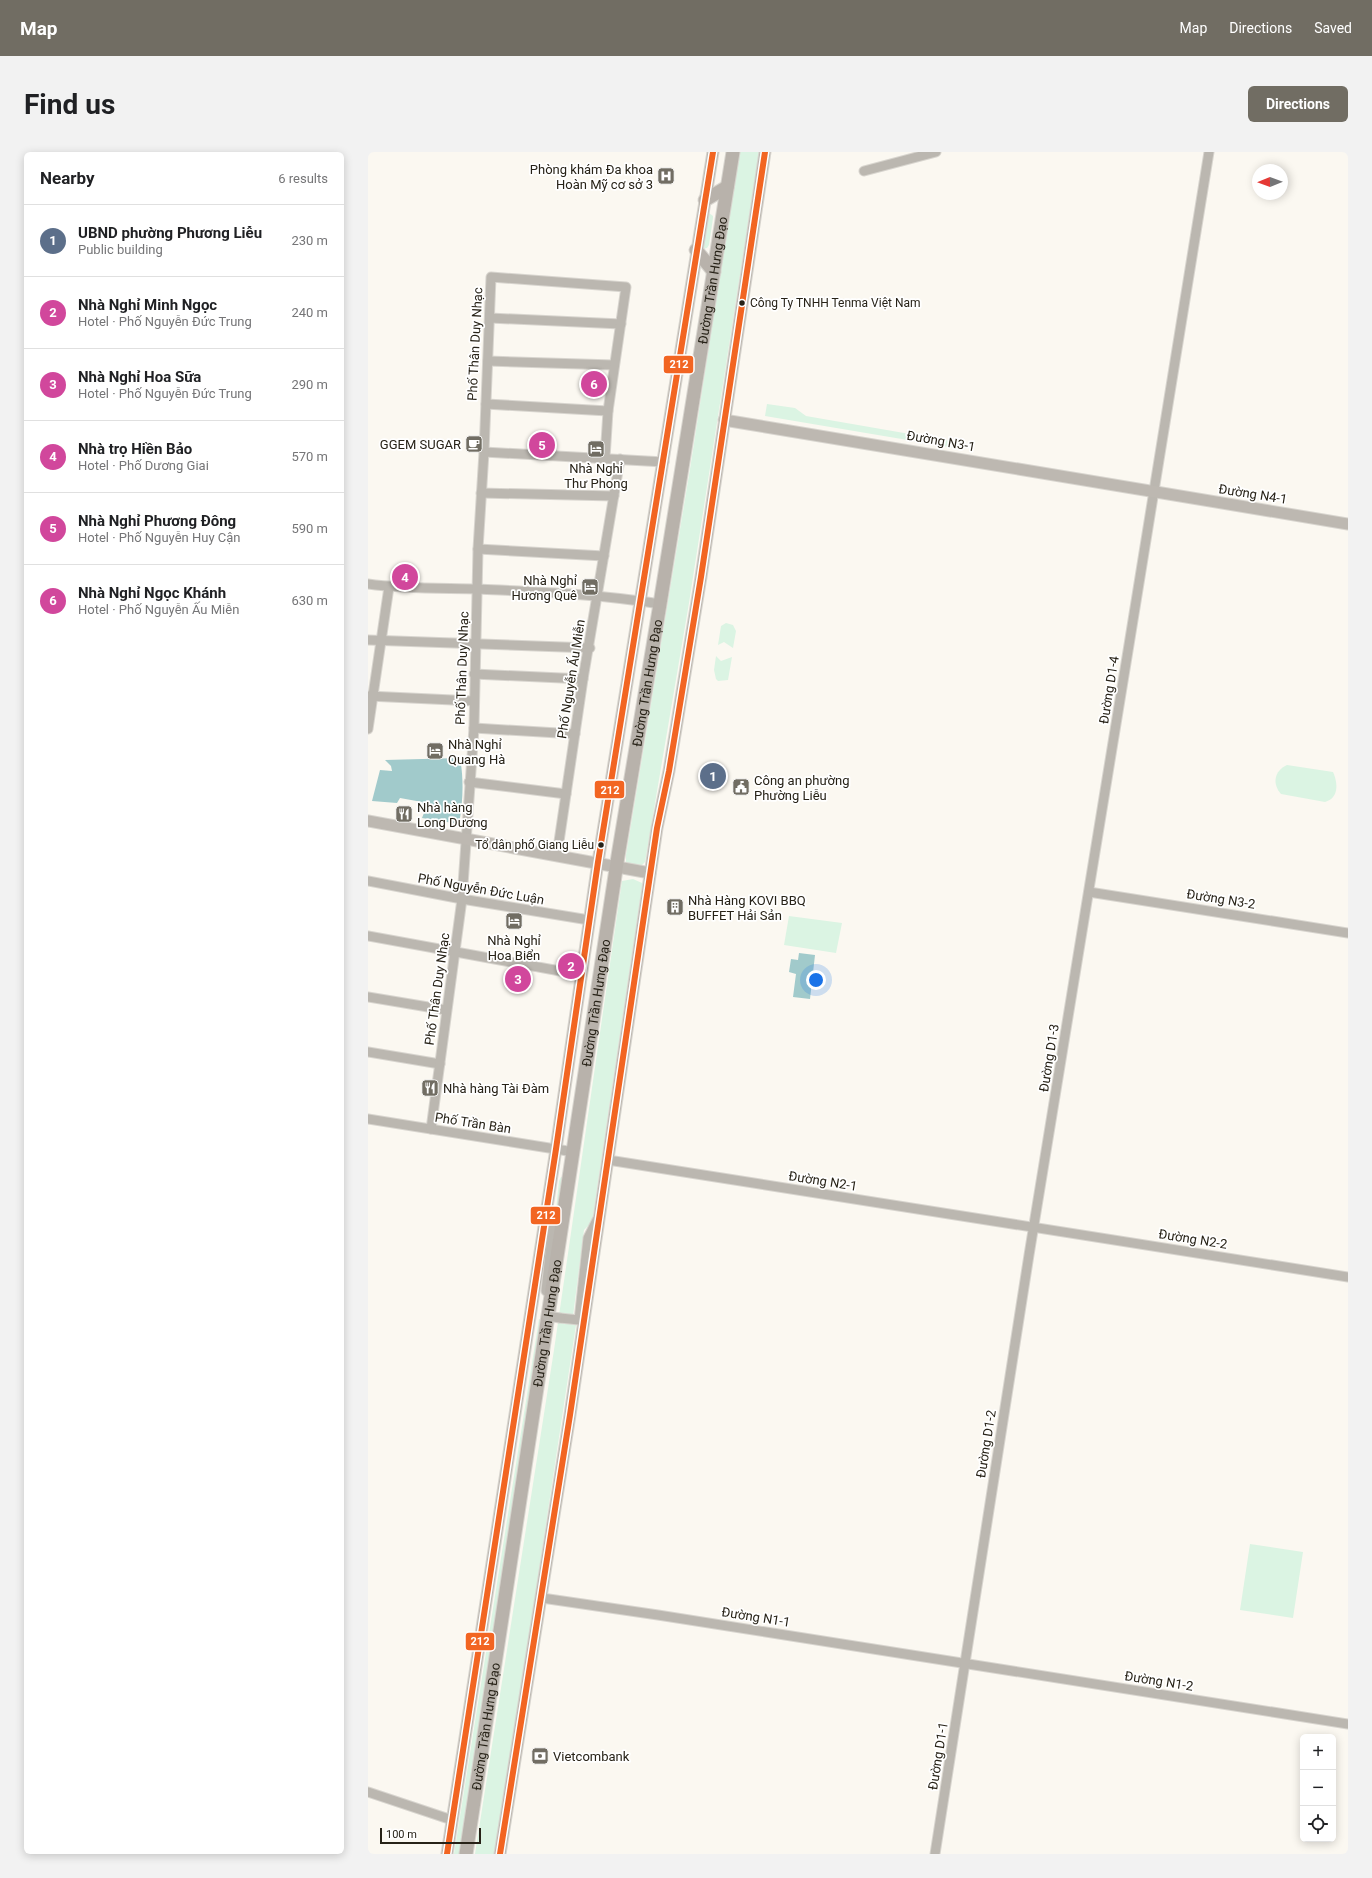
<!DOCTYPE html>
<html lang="en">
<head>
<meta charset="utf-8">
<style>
	:root { --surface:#fff; --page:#f2f2f2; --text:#202124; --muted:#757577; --line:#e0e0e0; --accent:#716d63 }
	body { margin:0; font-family:Roboto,sans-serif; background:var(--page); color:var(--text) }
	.controls { position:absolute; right:12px; bottom:12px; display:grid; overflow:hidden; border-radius:6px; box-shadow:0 2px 10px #0003 }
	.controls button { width:36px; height:36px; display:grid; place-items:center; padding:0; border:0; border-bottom:1px solid var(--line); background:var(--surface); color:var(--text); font:20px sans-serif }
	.compass { position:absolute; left:884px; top:12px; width:36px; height:36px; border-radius:50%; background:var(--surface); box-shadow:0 2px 10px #0003; rotate:269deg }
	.scale { position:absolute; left:12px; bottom:10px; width:101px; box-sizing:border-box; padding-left:4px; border:2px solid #272217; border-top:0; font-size:11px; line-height:14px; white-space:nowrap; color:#272217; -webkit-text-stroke:3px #fff; paint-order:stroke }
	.you { position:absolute; left:448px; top:828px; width:14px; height:14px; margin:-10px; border:3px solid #fff; border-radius:50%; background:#1a73e8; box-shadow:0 0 0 6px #1a73e833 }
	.badge { display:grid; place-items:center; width:26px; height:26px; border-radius:50%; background:var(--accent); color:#fff; font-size:13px; font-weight:700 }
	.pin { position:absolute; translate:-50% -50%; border:2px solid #fff; box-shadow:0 1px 4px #0006 }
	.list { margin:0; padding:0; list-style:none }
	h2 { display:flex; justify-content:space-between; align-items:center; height:52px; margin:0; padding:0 16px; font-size:17px }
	h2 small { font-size:13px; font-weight:400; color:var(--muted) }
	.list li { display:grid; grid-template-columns:26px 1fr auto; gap:12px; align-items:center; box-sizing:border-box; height:72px; padding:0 16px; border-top:1px solid var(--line) }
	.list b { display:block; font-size:15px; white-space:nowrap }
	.list p { margin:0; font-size:13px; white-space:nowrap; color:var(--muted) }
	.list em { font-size:13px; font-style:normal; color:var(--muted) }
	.icon { flex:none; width:22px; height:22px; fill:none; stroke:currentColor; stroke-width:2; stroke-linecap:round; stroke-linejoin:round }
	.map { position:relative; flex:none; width:980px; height:1702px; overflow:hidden; border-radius:6px }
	header { display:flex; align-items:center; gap:24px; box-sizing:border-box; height:56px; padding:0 20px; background:var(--accent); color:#fff }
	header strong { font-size:19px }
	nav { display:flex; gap:22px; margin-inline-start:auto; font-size:14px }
	.intro { display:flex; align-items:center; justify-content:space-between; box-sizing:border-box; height:96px; padding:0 24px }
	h1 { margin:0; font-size:28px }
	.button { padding:10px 18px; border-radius:6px; background:var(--accent); color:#fff; font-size:14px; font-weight:700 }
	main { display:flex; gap:24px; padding:0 24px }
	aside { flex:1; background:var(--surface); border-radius:6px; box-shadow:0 2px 10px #0003 }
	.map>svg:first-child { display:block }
	.green { fill:#dbf4e3 }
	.water { fill:#a1cacb }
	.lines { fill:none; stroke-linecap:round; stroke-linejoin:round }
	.minor-casing { stroke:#d8d5cf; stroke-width:11 }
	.major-casing { stroke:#d8d5cf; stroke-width:13 }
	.highway-casing { stroke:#d8d5cf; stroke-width:15 }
	.minor { stroke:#bbb7b0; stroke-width:9 }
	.major { stroke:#bdb8b1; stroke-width:11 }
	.highway { stroke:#b8b2ab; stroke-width:13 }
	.minor-bridge-casing { stroke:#d8d5cf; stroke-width:11; stroke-linecap:butt }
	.minor-bridge { stroke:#bbb7b0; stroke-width:9 }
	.bus-1-casing { stroke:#fff; stroke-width:9 }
	.bus-1 { stroke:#f26522; stroke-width:6 }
	.bus-dot { fill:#272217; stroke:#fff; stroke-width:1.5 }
	.labels { text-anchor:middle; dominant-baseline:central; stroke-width:3.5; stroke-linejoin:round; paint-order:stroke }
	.bus-label { font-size:12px; fill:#272217; stroke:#fff; text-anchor:start }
	.poi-label { font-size:13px; fill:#272217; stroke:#fff; text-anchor:start }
	.street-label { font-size:13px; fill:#272217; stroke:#fff }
	.line-badge { stroke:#fff; stroke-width:1.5 }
	.badge-label { font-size:11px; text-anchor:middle; font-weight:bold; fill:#fff }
</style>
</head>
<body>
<header>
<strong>Map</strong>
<nav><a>Map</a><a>Directions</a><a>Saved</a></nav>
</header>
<div class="intro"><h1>Find us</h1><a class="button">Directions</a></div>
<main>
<aside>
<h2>Nearby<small>6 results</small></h2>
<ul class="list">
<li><span class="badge" style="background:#5c6f8a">1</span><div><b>UBND phường Phương Liễu</b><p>Public building</p></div><em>230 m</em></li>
<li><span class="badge" style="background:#d1479c">2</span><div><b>Nhà Nghỉ Minh Ngọc</b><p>Hotel · Phố Nguyễn Đức Trung</p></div><em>240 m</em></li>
<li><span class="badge" style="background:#d1479c">3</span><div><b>Nhà Nghỉ Hoa Sữa</b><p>Hotel · Phố Nguyễn Đức Trung</p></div><em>290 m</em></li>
<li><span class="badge" style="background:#d1479c">4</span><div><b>Nhà trọ Hiền Bảo</b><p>Hotel · Phố Dương Giai</p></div><em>570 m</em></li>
<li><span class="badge" style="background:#d1479c">5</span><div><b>Nhà Nghỉ Phương Đông</b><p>Hotel · Phố Nguyễn Huy Cận</p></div><em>590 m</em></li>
<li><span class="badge" style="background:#d1479c">6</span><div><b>Nhà Nghỉ Ngọc Khánh</b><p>Hotel · Phố Nguyễn Ấu Miễn</p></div><em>630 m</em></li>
</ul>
</aside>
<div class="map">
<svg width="980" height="1702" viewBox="0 0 980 1702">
	<rect width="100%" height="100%" fill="#fbf8f1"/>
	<!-- green -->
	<g class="green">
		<path d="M371 0H391L321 451 277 710 274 713 258 711V703L322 317Z"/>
		<path d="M341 61 345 64V66L341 93 339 96 335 97 336 64Z"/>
		<path d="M399 252 427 256 438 264 588 290 595 295 593 297 397 264Z"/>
		<path d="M358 471 365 473 368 479 365 496 356 490 350 493 353 474Z"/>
		<path d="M348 504 353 509 364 505 360 528 350 529 348 527 346 518Z"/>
		<path d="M919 613 965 620C970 631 971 646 957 650L913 642C904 632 906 619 919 613Z"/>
		<path d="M265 727 274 731V734L224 1070 216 1078 204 1172 208 1173 145 1590 126 1702H107L186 1198 254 729Z"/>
		<path d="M421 764 474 771 468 801 416 793Z"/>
		<path d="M193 1025H196L190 1067H187L191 1029Z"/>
		<path d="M171 1167 176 1168 91 1702H86Z"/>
		<path d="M882 1392 935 1400 925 1466 872 1458Z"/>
	</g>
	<!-- water -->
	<g class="water">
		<path d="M92 606C96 628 95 650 91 672L54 666 58 656H54V650L32 646 29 651 4 649 12 618 24 619 23 614 17 608Z"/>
		<path d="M431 801 447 803 442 847 425 845 428 822 421 820 423 807 430 808Z"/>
	</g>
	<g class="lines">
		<defs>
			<g id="minor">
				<path d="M496 19 568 0"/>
				<path d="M122 166 253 172"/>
				<path d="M120 209 246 213"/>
				<path d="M118 252 240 259"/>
				<path d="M116 300 296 310"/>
				<path d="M113 341 246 344"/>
				<path d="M110 397 236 404"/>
				<path d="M0 432C36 437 73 436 110 437 170 440 233 442 292 452"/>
				<path d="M0 488 222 496"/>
				<path d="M106 522 215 527"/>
				<path d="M0 544 106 549"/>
				<path d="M106 576 207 582"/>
				<path d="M0 577 21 435"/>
				<path d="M101 630 198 642"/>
				<path d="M189 703 215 527 252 307"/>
				<path d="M0 729 94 747 221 768"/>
				<path d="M721 740 980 781"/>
				<path d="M0 784 214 823"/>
				<path d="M0 845 78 858"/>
				<path d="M0 900 72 912"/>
				<path d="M0 967 206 1000"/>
				<path d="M63 977 94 747 106 576 110 397 116 300 123 125 258 135 240 259 237 306"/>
				<path d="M240 1008 980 1125"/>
				<path d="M178 1139 185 1073 178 1057"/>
				<path d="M192 1166 211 1168 220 1086 229 1068"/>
				<path d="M174 1446 290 1463 980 1572"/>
				<path d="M0 1640 84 1668"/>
				<path d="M567 1702C600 1503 629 1303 661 1103 721 735 782 368 841 0"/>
			</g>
			<g id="major">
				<path d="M356 268 980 372"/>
				<path d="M0 669 282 721"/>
				<path d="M79 1702 188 997 230 710 345 0"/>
				<path d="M132 1702 202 1263 289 676 301 619 333 425 397 0"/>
			</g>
			<g id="highway">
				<path d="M337 48 359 35"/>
				<path d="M328 98 346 120"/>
				<path id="s1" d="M98 1702 250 704 292 452 365 0"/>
			</g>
		</defs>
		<!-- minor casing -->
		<use href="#minor" class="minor-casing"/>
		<!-- major casing -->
		<use href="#major" class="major-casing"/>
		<!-- highway casing -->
		<use href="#highway" class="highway-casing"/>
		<!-- minor -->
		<use href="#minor" class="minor"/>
		<!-- major -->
		<use href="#major" class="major"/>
		<!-- highway -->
		<use href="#highway" class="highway"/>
		<defs>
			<path id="minor-bridge" d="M179 1164 192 1166"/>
		</defs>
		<!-- minor-bridge casing -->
		<use href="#minor-bridge" class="minor-bridge-casing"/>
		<!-- minor-bridge -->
		<use href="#minor-bridge" class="minor-bridge"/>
		<defs>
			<g id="bus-1">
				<path d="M79 1702 188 997 230 710 345 0"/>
				<path d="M132 1702 202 1263 289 676 301 619 333 425 397 0"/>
			</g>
		</defs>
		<!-- bus-1 casing -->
		<use href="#bus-1" class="bus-1-casing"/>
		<!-- bus-1 -->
		<use href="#bus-1" class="bus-1"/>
	</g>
	<!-- icons -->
	<defs>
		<symbol id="hospital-square" viewBox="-11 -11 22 22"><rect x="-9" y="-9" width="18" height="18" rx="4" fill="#716d63" stroke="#fff"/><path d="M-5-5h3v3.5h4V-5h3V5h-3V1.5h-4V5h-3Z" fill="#fff"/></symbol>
		<symbol id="cafe-square" viewBox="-11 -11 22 22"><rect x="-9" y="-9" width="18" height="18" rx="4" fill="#716d63" stroke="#fff"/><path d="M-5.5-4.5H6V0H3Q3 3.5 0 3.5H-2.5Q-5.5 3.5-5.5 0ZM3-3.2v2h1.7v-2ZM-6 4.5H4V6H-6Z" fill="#fff"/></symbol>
		<symbol id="hotel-square" viewBox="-11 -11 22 22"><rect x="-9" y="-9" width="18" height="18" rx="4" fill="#716d63" stroke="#fff"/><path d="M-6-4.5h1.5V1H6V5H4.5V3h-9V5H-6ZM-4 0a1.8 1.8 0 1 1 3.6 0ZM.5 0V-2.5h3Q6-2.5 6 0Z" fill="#fff"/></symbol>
		<symbol id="civic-square" viewBox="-11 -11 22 22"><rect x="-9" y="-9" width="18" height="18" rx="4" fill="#716d63" stroke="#fff"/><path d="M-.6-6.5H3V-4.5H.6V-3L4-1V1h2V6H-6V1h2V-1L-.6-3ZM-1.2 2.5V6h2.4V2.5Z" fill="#fff"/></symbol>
		<symbol id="restaurant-square" viewBox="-11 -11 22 22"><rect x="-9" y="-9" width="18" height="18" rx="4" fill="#716d63" stroke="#fff"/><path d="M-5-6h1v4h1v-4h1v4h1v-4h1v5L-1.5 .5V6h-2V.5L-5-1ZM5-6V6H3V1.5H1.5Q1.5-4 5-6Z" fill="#fff"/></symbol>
		<symbol id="building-square" viewBox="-11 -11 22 22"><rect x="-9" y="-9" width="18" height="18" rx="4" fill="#716d63" stroke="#fff"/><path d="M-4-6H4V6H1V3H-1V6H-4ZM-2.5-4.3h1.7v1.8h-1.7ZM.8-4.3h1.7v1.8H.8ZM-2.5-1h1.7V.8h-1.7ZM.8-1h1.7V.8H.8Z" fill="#fff"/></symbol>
		<symbol id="bank-square" viewBox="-11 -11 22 22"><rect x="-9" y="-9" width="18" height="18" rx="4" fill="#716d63" stroke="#fff"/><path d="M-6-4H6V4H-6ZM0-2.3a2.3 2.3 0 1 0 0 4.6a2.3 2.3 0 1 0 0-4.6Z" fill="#fff"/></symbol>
	</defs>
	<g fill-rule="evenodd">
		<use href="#hospital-square" x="288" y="14" width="20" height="20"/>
		<use href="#cafe-square" x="96" y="282" width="20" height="20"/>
		<use href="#hotel-square" x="218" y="287" width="20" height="20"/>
		<use href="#hotel-square" x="212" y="425" width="20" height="20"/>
		<use href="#hotel-square" x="57" y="589" width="20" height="20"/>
		<use href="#civic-square" x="363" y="625" width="20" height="20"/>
		<use href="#restaurant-square" x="26" y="652" width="20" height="20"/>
		<use href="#building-square" x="297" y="745" width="20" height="20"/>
		<use href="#hotel-square" x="136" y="759" width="20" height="20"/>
		<use href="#restaurant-square" x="52" y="926" width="20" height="20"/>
		<use href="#bank-square" x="162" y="1594" width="20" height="20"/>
	</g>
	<!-- markers -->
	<g class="bus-dot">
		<circle cx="374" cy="151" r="3.5"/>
		<circle cx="233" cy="693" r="3.5"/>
	</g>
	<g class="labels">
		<!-- bus labels -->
		<g class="bus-label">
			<text x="382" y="151">Công Ty TNHH Tenma Việt Nam</text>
			<text x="226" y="693" text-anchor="end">Tổ dân phố Giang Liễu</text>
		</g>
		<!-- poi labels -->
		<g class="poi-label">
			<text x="285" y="17" text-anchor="end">Phòng khám Đa khoa<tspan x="285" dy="15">Hoàn Mỹ cơ sở 3</tspan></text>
			<text x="93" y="292" text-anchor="end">GGEM SUGAR</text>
			<text x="228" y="316" text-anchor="middle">Nhà Nghỉ<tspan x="228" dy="15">Thư Phong</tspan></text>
			<text x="209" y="428" text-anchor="end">Nhà Nghỉ<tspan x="209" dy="15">Hương Quê</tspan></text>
			<text x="80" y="592">Nhà Nghỉ<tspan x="80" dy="15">Quang Hà</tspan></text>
			<text x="386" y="628">Công an phường<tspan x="386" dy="15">Phường Liễu</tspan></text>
			<text x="49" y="655">Nhà hàng<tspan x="49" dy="15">Long Dương</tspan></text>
			<text x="320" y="748">Nhà Hàng KOVI BBQ<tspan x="320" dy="15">BUFFET Hải Sản</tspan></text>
			<text x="146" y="788" text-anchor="middle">Nhà Nghỉ<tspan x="146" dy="15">Hoa Biển</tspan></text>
			<text x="75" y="936">Nhà hàng Tài Đàm</text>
			<text x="185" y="1604">Vietcombank</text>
		</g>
		<!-- street labels -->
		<g class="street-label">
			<text stroke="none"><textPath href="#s1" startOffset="1593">Đường Trần Hưng Đạo</textPath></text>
			<text transform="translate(107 192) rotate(-87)">Phố Thân Duy Nhạc</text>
			<text transform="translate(573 289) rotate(10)">Đường N3-1</text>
			<text transform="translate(885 342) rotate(9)">Đường N4-1</text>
			<text transform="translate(94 516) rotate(-88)">Phố Thân Duy Nhạc</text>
			<text transform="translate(203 527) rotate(-81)">Phố Nguyễn Ấu Miễn</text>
			<text stroke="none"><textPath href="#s1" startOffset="1185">Đường Trần Hưng Đạo</textPath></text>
			<text transform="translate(741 538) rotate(-81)">Đường D1-4</text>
			<text transform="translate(113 737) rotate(10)">Phố Nguyễn Đức Luận</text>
			<text transform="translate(853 747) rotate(9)">Đường N3-2</text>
			<text transform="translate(69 837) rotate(-82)">Phố Thân Duy Nhạc</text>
			<text stroke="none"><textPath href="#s1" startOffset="861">Đường Trần Hưng Đạo</textPath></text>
			<text transform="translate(681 906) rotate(-81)">Đường D1-3</text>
			<text transform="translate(105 971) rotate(9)">Phố Trần Bàn</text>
			<text transform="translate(455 1029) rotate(9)">Đường N2-1</text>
			<text transform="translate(825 1087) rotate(9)">Đường N2-2</text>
			<text stroke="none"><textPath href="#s1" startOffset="537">Đường Trần Hưng Đạo</textPath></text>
			<text transform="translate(618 1292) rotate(-81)">Đường D1-2</text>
			<text transform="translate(388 1465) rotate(9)">Đường N1-1</text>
			<text transform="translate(791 1529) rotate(9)">Đường N1-2</text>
			<text stroke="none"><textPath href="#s1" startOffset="129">Đường Trần Hưng Đạo</textPath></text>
			<text transform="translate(570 1604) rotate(-81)">Đường D1-1</text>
		</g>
	</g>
	<g class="line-badge">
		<rect x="295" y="203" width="31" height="19" rx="4" fill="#f26522"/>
		<rect x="226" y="628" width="31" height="19" rx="4" fill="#f26522"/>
		<rect x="162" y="1054" width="31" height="19" rx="4" fill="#f26522"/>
		<rect x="97" y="1480" width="30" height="19" rx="4" fill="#f26522"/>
	</g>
	<g class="badge-label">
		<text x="311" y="216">212</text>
		<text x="242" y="642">212</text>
		<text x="178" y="1067">212</text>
		<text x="112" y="1493">212</text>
	</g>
</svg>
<div class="controls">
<button>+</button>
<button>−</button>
<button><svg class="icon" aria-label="locate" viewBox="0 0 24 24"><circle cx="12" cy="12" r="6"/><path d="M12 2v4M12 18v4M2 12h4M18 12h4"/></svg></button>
</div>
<svg class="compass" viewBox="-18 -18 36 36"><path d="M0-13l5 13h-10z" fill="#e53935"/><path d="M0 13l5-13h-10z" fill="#757577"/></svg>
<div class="scale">100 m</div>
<div class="you"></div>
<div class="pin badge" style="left:345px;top:624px;background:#5c6f8a">1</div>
<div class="pin badge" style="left:203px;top:814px;background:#d1479c">2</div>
<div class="pin badge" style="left:150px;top:827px;background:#d1479c">3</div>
<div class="pin badge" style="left:37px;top:425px;background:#d1479c">4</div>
<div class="pin badge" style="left:174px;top:293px;background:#d1479c">5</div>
<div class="pin badge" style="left:226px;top:232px;background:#d1479c">6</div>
</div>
</main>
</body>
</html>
